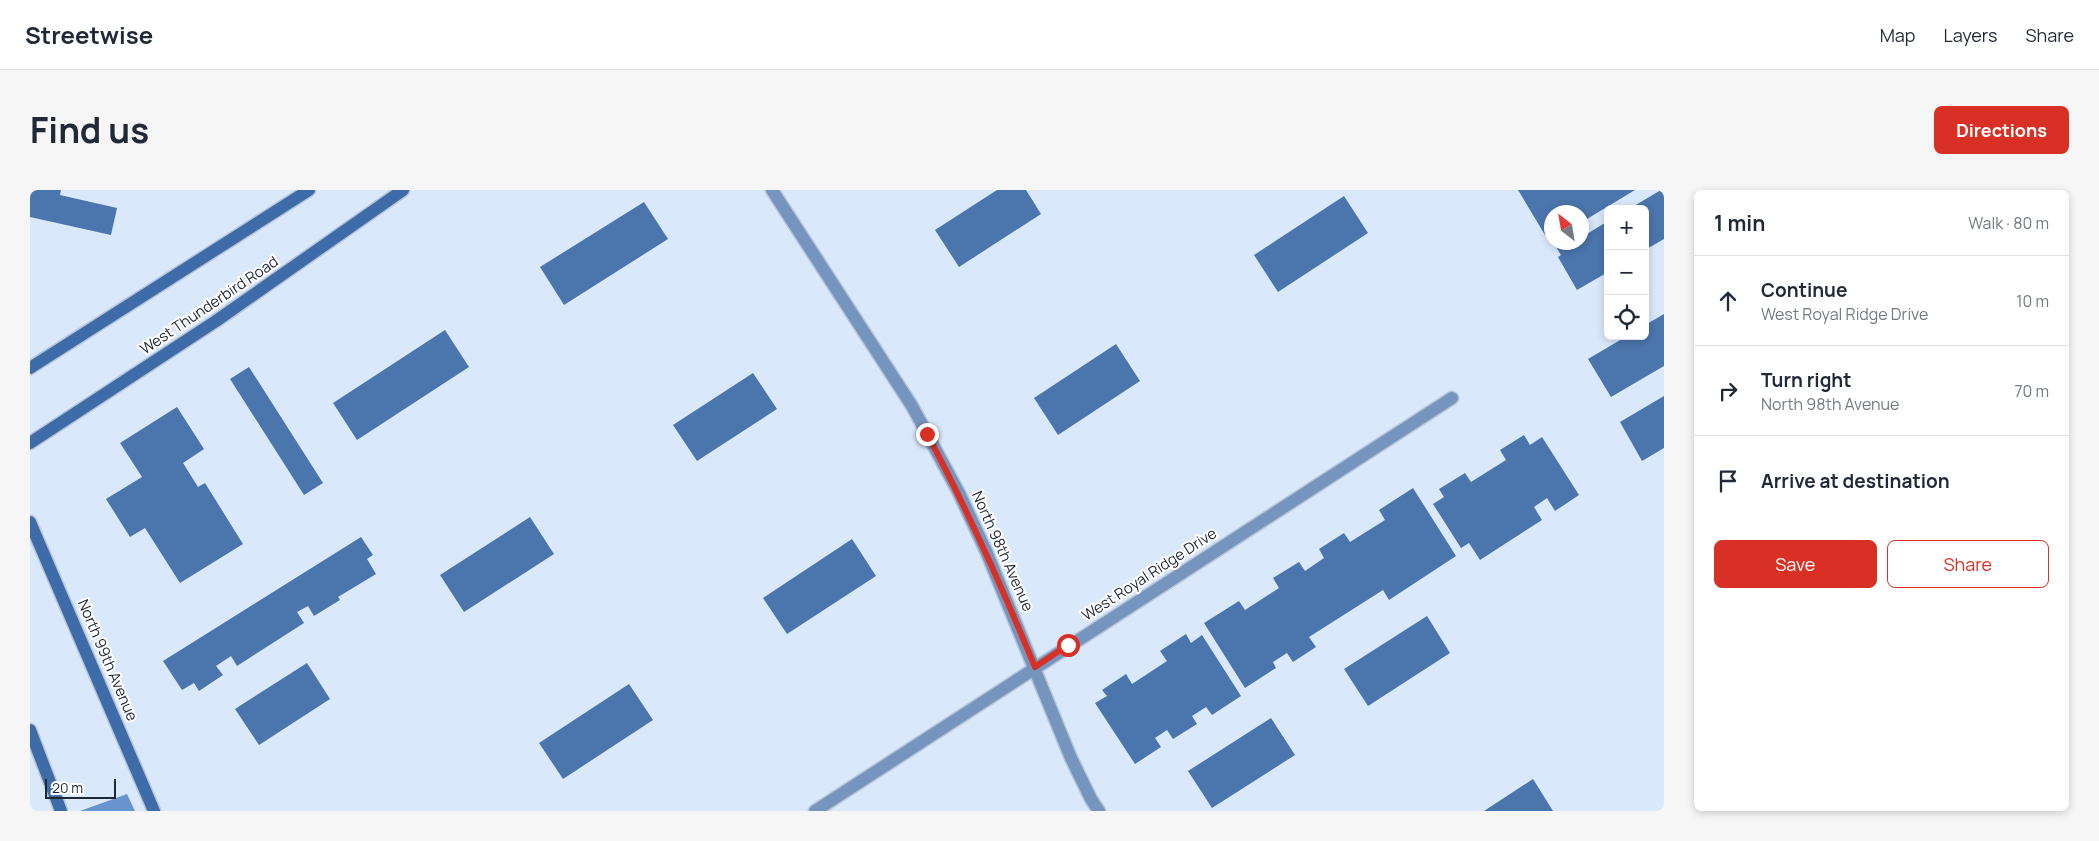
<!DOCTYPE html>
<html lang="en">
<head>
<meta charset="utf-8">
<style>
	:root { --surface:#fff; --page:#f6f6f7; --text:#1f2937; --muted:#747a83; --line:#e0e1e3; --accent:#d93025 }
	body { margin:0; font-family:Manrope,sans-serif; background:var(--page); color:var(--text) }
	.controls { position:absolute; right:15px; top:15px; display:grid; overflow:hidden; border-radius:8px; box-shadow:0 2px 8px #0003 }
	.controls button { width:45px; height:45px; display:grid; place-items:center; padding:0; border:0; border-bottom:1px solid var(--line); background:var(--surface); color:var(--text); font:25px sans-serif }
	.compass { position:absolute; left:1514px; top:15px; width:45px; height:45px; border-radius:50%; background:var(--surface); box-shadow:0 2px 8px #0003; rotate:329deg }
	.scale { position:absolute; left:15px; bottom:12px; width:71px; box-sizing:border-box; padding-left:5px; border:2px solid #1e2732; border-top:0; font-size:14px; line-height:18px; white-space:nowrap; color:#1e2732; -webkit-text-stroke:4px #fff; paint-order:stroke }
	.stop { position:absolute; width:15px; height:15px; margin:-11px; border:4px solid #d93025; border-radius:50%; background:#fff }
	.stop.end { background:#d93025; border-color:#fff; box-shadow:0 1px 5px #0008 }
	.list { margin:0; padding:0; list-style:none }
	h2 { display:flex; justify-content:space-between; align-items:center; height:65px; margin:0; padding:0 20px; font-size:21px }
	h2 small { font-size:16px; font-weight:400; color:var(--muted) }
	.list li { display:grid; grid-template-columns:32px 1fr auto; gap:15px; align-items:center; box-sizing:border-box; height:90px; padding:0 20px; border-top:1px solid var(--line) }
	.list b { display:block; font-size:19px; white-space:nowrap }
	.list p { margin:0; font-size:16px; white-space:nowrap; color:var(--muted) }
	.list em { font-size:16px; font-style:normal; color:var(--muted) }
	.actions { display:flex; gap:10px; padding:15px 20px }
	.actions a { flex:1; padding:11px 0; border:1px solid var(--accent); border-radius:8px; text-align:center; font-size:18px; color:var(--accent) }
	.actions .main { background:var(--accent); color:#fff }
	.icon { flex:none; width:28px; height:28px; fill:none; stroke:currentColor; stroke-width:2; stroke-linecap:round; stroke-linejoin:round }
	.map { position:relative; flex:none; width:1634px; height:621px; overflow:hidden; border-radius:8px }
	header { display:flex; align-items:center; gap:30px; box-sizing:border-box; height:70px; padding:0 25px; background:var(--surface); border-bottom:1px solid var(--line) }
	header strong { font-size:24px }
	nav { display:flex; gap:28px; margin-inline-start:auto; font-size:18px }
	.intro { display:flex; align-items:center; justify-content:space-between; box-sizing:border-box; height:120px; padding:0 30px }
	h1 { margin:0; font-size:35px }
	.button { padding:12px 22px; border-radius:8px; background:var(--accent); color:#fff; font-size:18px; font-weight:700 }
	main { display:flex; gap:30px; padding:0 30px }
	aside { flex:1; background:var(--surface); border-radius:8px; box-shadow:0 2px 8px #0003 }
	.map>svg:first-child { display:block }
	.water { fill:#6894ce }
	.building { fill:#4b75ad }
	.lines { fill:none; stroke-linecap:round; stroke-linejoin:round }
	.minor-casing { stroke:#b8c5d7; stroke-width:15 }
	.secondary-casing { stroke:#b8c5d7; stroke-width:15 }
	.minor { stroke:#7595be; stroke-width:12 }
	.secondary { stroke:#3d6ca8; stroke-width:12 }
	.route { stroke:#d93025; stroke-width:6 }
	.labels { text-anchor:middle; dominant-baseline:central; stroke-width:4; stroke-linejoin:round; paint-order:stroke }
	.street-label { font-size:15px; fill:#1e2732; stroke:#fff }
</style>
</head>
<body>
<header>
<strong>Streetwise</strong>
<nav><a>Map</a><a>Layers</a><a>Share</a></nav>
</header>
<div class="intro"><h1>Find us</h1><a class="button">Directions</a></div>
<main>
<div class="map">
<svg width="1634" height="621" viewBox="0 0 1634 621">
	<rect width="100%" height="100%" fill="#dae8fb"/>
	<!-- water -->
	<path class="water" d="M97 604 105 621H50Z"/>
	<!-- building -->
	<g class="building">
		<path d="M0 0H31L30 5 87 18 81 45 0 27Z"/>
		<path d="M967 0H996L1011 24 929 77 905 40Z"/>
		<path d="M1488 0H1605L1552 32V22H1522V49L1518 44 1515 45Z"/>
		<path d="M1631 0H1634V49L1615 60V19H1599Z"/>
		<path d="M1314 6 1338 43 1248 102 1224 65Z"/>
		<path d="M614 12 638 49 534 115 510 77Z"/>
		<path d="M1578 31V82L1547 100 1528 67 1531 65 1523 52H1532L1535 57 1542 52H1552V47Z"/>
		<path d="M1634 124V176L1581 207 1558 169 1597 146H1615V135Z"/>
		<path d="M415 140 439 177 327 250 303 213Z"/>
		<path d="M1086 154 1110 191 1028 245 1004 208Z"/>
		<path d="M219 177 293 293 274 305 200 189Z"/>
		<path d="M723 183 747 219 667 271 643 235Z"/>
		<path d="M1634 206V258L1612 271 1590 232Z"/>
		<path d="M147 217 174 259 153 273 168 297 175 293 213 354 150 393 115 338 100 347 76 309 112 287 90 253Z"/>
		<path d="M1494 245 1500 255 1512 247 1549 305 1525 321 1517 308 1504 317 1512 330 1450 370 1439 353 1431 358 1403 314 1414 307 1409 299 1435 283 1441 292 1476 270 1470 260Z"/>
		<path d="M1383 298 1426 366 1359 410 1353 400 1279 447 1286 457 1263 472 1257 463 1243 472 1246 478 1215 498 1174 433 1209 411 1215 420 1249 398 1243 388 1269 372 1275 381 1294 368 1289 359 1314 343 1320 352 1355 330 1349 320Z"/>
		<path d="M500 327 524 364 434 422 410 385Z"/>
		<path d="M331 347 343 365 337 369 346 384 308 407 310 410 284 426 278 416 267 422 274 433 207 476 201 466 186 476 193 485 169 501 164 493 152 500 133 471Z"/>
		<path d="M822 349 846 386 757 444 733 408Z"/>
		<path d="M1397 426 1420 463 1338 516 1314 479Z"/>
		<path d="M1156 444 1161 453 1172 445 1211 506 1182 525 1176 517 1162 526 1167 534 1143 549 1137 540 1125 548 1131 557 1105 574 1065 513 1077 506 1072 500 1096 484 1102 494 1137 471 1130 461Z"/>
		<path d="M277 473 300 509 229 555 205 519Z"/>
		<path d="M599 494 623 530 533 589 509 553Z"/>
		<path d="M1241 528 1265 565 1182 618 1158 581Z"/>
		<path d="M1503 589 1523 621H1454Z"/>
	</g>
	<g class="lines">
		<defs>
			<g id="minor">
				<path d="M742 0 882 216 929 303 956 361 1041 568 1061 609 1069 621"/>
				<path d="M785 621 1422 208"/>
			</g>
			<g id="secondary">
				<path d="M0 178 279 0"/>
				<path d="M0 253 186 131 373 0"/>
				<path d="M0 332 124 621"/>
				<path d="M0 540 31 621"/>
			</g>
		</defs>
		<!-- minor casing -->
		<use href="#minor" class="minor-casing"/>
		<!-- secondary casing -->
		<use href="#secondary" class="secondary-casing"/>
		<!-- minor -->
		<use href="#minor" class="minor"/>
		<!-- secondary -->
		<use href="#secondary" class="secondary"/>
	</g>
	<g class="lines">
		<!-- route -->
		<path class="route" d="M897 244C938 320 972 397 1005 477L1038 455"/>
	</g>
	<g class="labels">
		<!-- street labels -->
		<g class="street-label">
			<text transform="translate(179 115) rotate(-34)">West Thunderbird Road</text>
			<text transform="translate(973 361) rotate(66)">North 98th Avenue</text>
			<text transform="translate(1119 384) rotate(-33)">West Royal Ridge Drive</text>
			<text transform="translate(78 470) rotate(67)">North 99th Avenue</text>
		</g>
	</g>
</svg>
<div class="controls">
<button>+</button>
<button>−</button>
<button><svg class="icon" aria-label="locate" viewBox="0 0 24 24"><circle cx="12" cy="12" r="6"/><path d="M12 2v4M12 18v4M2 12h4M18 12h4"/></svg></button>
</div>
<svg class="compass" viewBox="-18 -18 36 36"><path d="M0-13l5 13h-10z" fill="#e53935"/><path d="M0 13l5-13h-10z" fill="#747a83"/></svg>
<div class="scale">20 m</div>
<div class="stop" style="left:1038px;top:455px"></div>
<div class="stop end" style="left:897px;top:244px"></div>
</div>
<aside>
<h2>1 min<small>Walk · 80 m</small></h2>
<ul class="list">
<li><svg class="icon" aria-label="ahead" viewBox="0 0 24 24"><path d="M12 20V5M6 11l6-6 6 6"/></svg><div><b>Continue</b><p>West Royal Ridge Drive</p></div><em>10 m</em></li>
<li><svg class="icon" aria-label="right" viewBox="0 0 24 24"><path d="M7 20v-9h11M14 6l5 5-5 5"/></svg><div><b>Turn right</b><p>North 98th Avenue</p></div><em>70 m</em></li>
<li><svg class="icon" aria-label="arrive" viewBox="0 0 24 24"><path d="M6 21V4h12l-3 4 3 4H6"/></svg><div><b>Arrive at destination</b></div></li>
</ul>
<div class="actions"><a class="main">Save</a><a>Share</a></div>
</aside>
</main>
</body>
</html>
